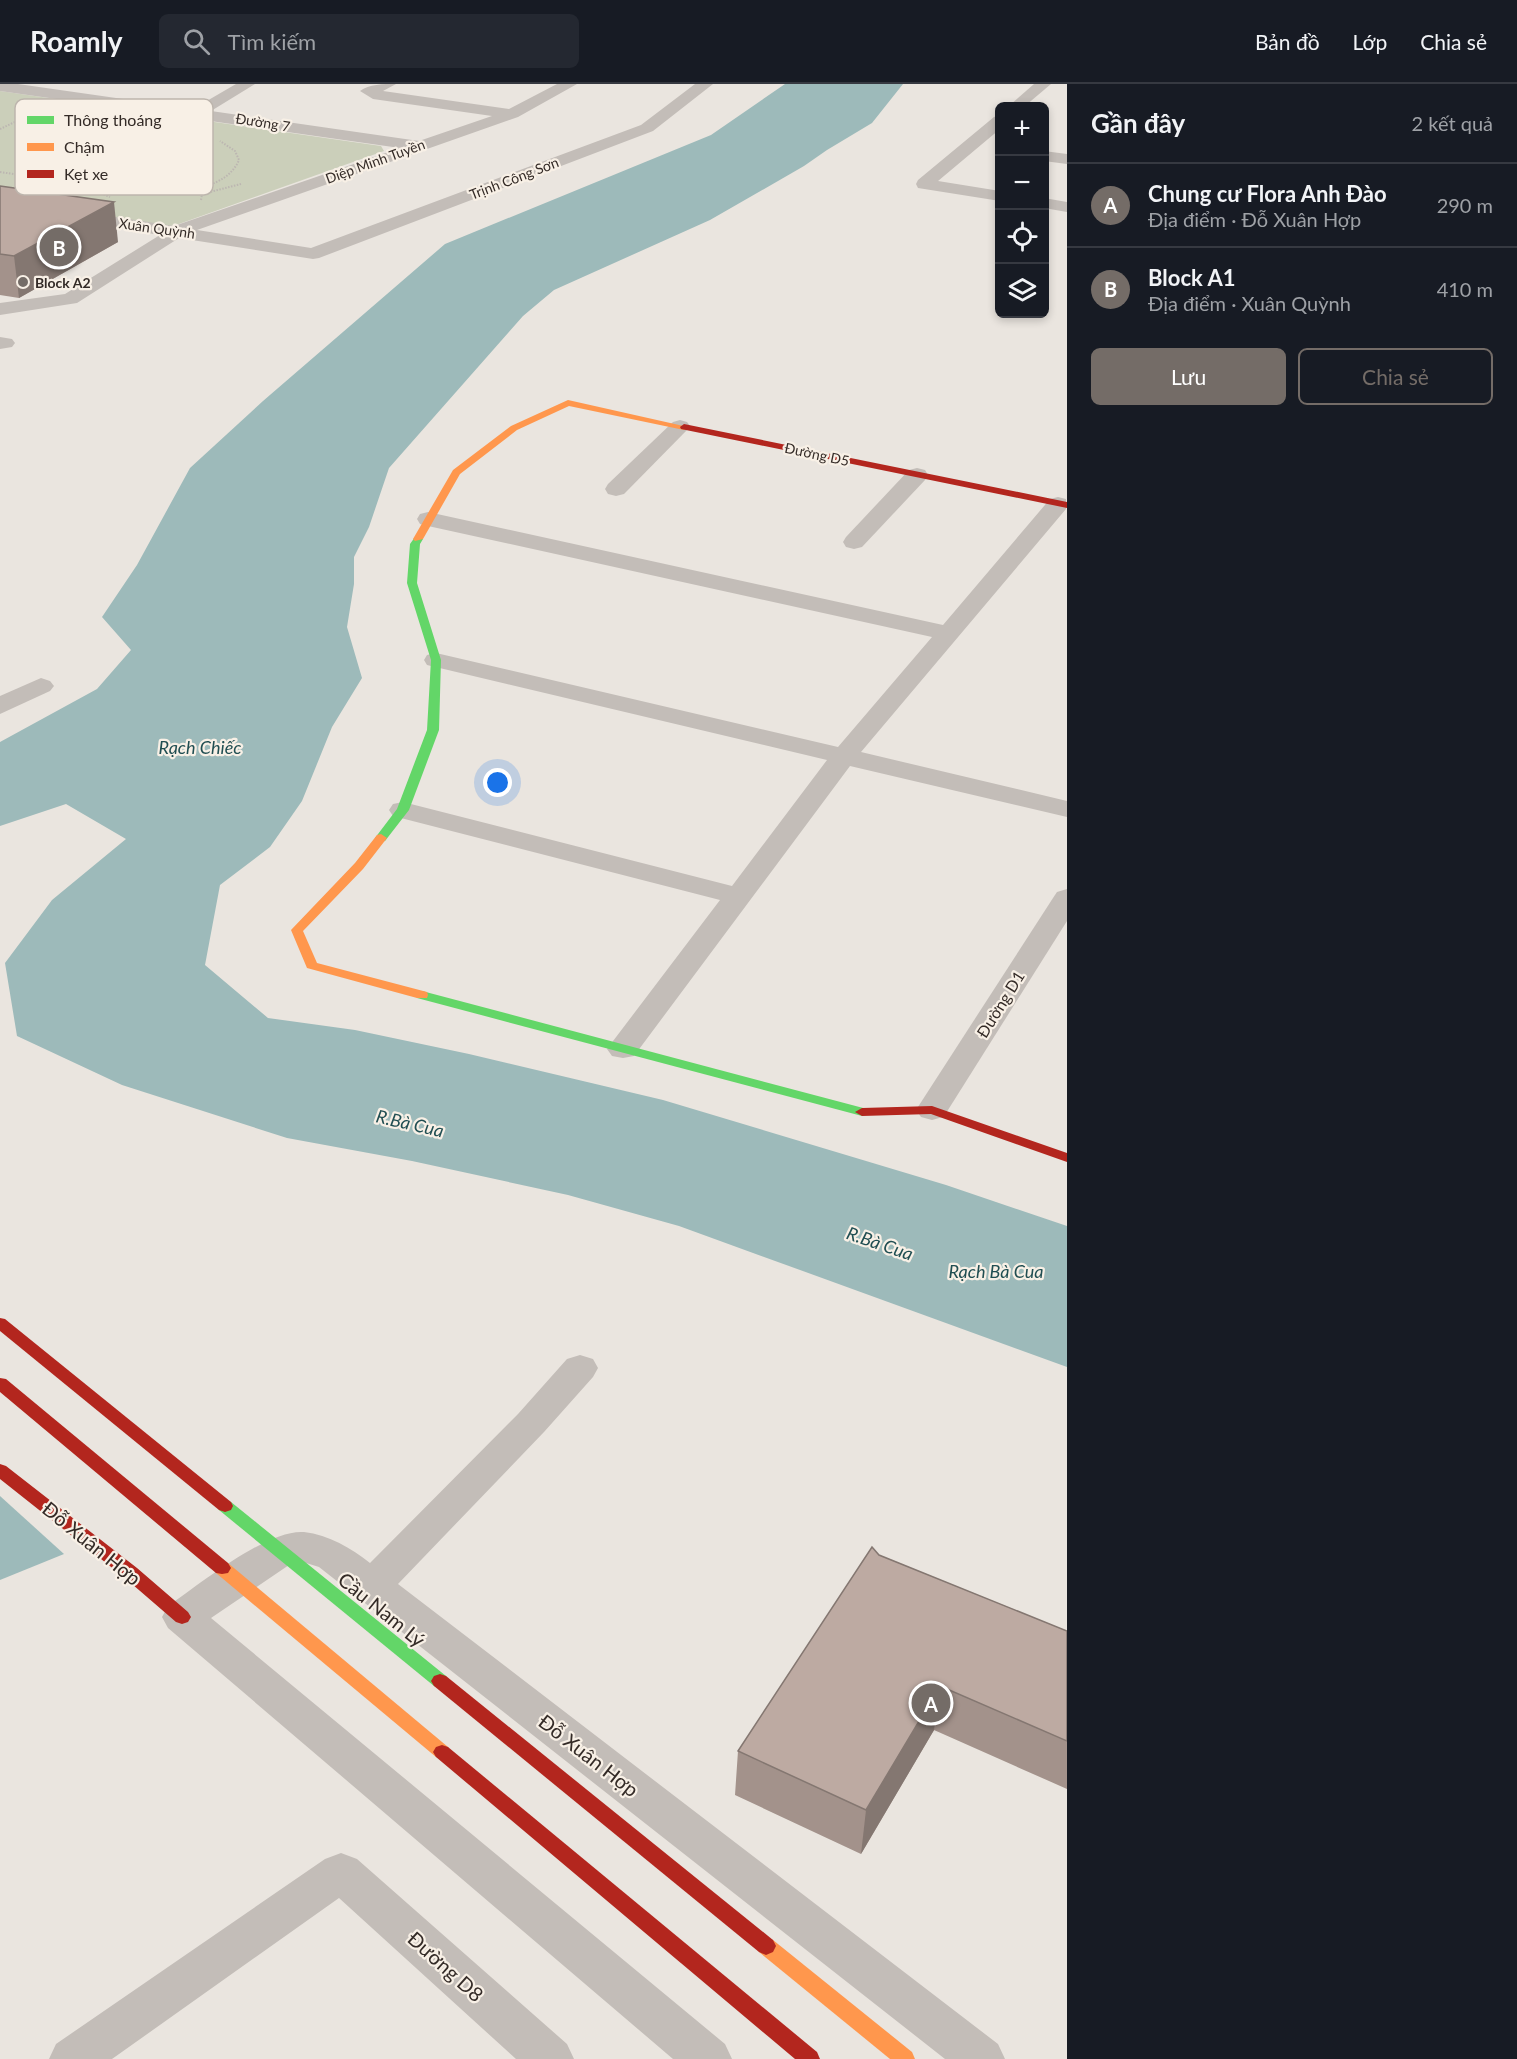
<!DOCTYPE html>
<html lang="vi">
<head>
<meta charset="utf-8">
<style>
	:root { --surface:#171b24; --page:#242831; --text:#f1f3f6; --muted:#9ea1a6; --line:#363941; --accent:#746c67 }
	body { margin:0; font-family:Lato,sans-serif; background:var(--page); color:var(--text) }
	.controls { position:absolute; right:18px; top:18px; display:grid; overflow:hidden; border-radius:9px; box-shadow:0 3px 9px #0003 }
	.controls button { width:54px; height:54px; display:grid; place-items:center; padding:0; border:0; border-bottom:2px solid var(--line); background:var(--surface); color:var(--text); font:30px sans-serif }
	.you { position:absolute; left:498px; top:699px; width:21px; height:21px; margin:-15px; border:4px solid #fff; border-radius:50%; background:#1a73e8; box-shadow:0 0 0 9px #1a73e833 }
	.badge { display:grid; place-items:center; width:39px; height:39px; border-radius:50%; background:var(--accent); color:#fff; font-size:20px; font-weight:700 }
	.pin { position:absolute; translate:-50% -50%; border:3px solid #fff; box-shadow:0 2px 6px #0006 }
	.list { margin:0; padding:0; list-style:none }
	h2 { display:flex; justify-content:space-between; align-items:center; height:78px; margin:0; padding:0 24px; font-size:26px }
	h2 small { font-size:20px; font-weight:400; color:var(--muted) }
	.list li { display:grid; grid-template-columns:39px 1fr auto; gap:18px; align-items:center; box-sizing:border-box; height:84px; padding:0 24px; border-top:2px solid var(--line) }
	.list b { display:block; font-size:22px; white-space:nowrap }
	.list p { margin:0; font-size:20px; white-space:nowrap; color:var(--muted) }
	.list em { font-size:20px; font-style:normal; color:var(--muted) }
	.actions { display:flex; gap:12px; padding:18px 24px }
	.actions a { flex:1; padding:14px 0; border:2px solid var(--accent); border-radius:9px; text-align:center; font-size:21px; color:var(--accent) }
	.actions .main { background:var(--accent); color:#fff }
	.icon { flex:none; width:33px; height:33px; fill:none; stroke:currentColor; stroke-width:2; stroke-linecap:round; stroke-linejoin:round }
	.map { position:relative; flex:none; width:1067px; height:1975px; overflow:hidden }
	header { display:flex; align-items:center; gap:36px; box-sizing:border-box; height:84px; padding:0 30px; background:var(--surface); border-bottom:2px solid var(--line) }
	header strong { font-size:28px }
	nav { display:flex; gap:33px; margin-inline-start:auto; font-size:21px }
	.search { width:420px; height:54px; background:var(--page); display:flex; align-items:center; gap:15px; box-sizing:border-box; padding:0 21px; border-radius:9px; color:var(--muted); font-size:22px }
	main { display:flex }
	aside { flex:1; background:var(--surface) }
	.map>svg:first-child { display:block }
	.green { fill:#cbcfba }
	.water { fill:#9dbaba }
	.lines { fill:none; stroke-linecap:round; stroke-linejoin:round }
	.path { stroke:#bcb6b1; stroke-width:2; stroke-dasharray:1.5 1.5; stroke-linecap:butt }
	.street { fill:#c3bdb8; fill-rule:evenodd }
	.fast { fill:#63d668; fill-rule:evenodd }
	.slow { fill:#ff974d; fill-rule:evenodd }
	.jam { fill:#b3261e; fill-rule:evenodd }
	.wall { fill:#a3928b }
	.shaded-wall { fill:#847771 }
	.building { fill:#bdaaa2; stroke:#847771; stroke-width:1.5 }
	.poi-dot { fill:#746c67; stroke:#f8f0e6; stroke-width:2 }
	.labels { text-anchor:middle; dominant-baseline:central; stroke-width:4.5; stroke-linejoin:round; paint-order:stroke }
	.far-street-label { font-size:14px; fill:#342b27; stroke:#f8f0e6 }
	.far-poi-label { font-size:14px; font-weight:bold; fill:#342b27; stroke:#f8f0e6; text-anchor:start }
	.street-label { font-size:16px; fill:#342b27; stroke:#f8f0e6 }
	.water-label { font-size:18px; font-style:italic; fill:#204e52; stroke:#f8f0e6 }
	.near-street-label { font-size:20px; fill:#342b27; stroke:#f8f0e6 }
	.key { fill:#f8f0e6; stroke:#bdb5ad; stroke-width:1.5 }
	.key-label { font-size:16px; fill:#342b27 }
</style>
</head>
<body>
<header>
<strong>Roamly</strong>
<div class="search"><svg class="icon" aria-label="search" viewBox="0 0 24 24"><circle cx="10" cy="10" r="6"/><path d="M15 15l6 6"/></svg>Tìm kiếm</div>
<nav><a>Bản đồ</a><a>Lớp</a><a>Chia sẻ</a></nav>
</header>
<main>
<div class="map">
<svg width="1067" height="1975" viewBox="0 0 1067 1975">
	<rect width="100%" height="100%" fill="#eae5df"/>
	<!-- green -->
	<path class="green" d="M0 7 381 62 384 67 176 141 161 143 0 118Z"/>
	<!-- water -->
	<g class="water">
		<path d="M785 0H903L872 39 827 66 804 82 710 136 554 206 523 232 389 384 369 443 354 473V500L347 543 362 594 332 643 302 717 270 763 220 801 205 881 268 934 355 946 469 970 663 1016 946 1101 1067 1142V1283L679 1142 568 1111 412 1077 287 1054 122 1001 17 952 5 879 52 816 126 755 66 720 0 742V658L97 605 131 566 102 533 137 481 190 384 263 317 445 160 711 51Z"/>
		<path d="M0 1412 64 1470 0 1496Z"/>
	</g>
	<g class="lines">
		<!-- path -->
		<g class="path">
			<path d="M0 45 32 30"/>
			<path d="M0 88 147 110C176 109 226 107 239 76L235 67 220 57"/>
			<path d="M59 97 153 47"/>
			<path d="M17 100 32 93"/>
			<path d="M68 106 100 109 110 113"/>
			<path d="M201 116 202 110 241 100"/>
		</g>
		<!-- street -->
		<g class="street">
			<path d="M0 0H18L193 25 236 0H255L211 27 419 57 492 32 373 15 360 7C369 0 383 0 396 0L383 7 509 25 557 0H577L518 33 197 146 311 164 641 41 695 0H713L653 47 319 174 313 175 179 154 77 219 0 231V219L65 210 160 151 0 125V115L174 142 400 64 0 7Z"/>
			<path d="M1034 0H1051L1025 22H1009Z"/>
			<path d="M1000 31V45L938 97 1000 107V117L918 104 916 100 918 96 994 33Z"/>
			<path d="M1044 67 1067 70V80L1044 77Z"/>
			<path d="M1044 114 1067 118V128L1044 124Z"/>
			<path d="M0 253 12 255 15 259 12 263 0 265Z"/>
			<path d="M680 336 687 338 690 342 687 346 624 410 616 412 608 410 605 405 608 400 673 338Z"/>
			<path d="M917 384 925 386 928 391 925 396 862 463 854 465 846 463 843 458 846 453 909 386Z"/>
			<path d="M1058 413 1066 415V425L861 668 1067 717V733L850 682 634 972 623 974 612 972 607 965 720 816 393 732 389 726 393 720 403 718 732 802 827 676 427 581 424 576 427 571 436 569 838 663 932 553 428 442 420 440 417 435 420 430 428 428 943 541 1050 415Z"/>
			<path d="M41 594 50 597 54 602 50 607 0 630V612Z"/>
			<path d="M1067 805V837L948 1026 943 1033 932 1036 921 1033 916 1026 1053 814 1057 808Z"/>
			<path d="M580 1271 593 1275 598 1284 593 1293 544 1348 398 1500 998 1960 1005 1975H945L319 1483 303 1478 289 1481 211 1534 725 1960 732 1975H673L168 1544 162 1533 168 1522C199 1501 267 1445 304 1448 329 1451 351 1464 370 1479L518 1330 567 1275Z"/>
			<path d="M341 1769 357 1775 567 1960 574 1975H516L339 1814 112 1975H49L56 1960 325 1775Z"/>
		</g>
		<!-- fast -->
		<g class="fast">
			<path d="M418 452 423 455 420 460 417 499 441 576 439 646 409 726 385 757 381 758 375 754 397 725 427 646 431 576 407 499 410 460 415 453Z"/>
			<path d="M422 907 867 1025 869 1028 862 1032 417 914 416 911Z"/>
			<path d="M225 1416 231 1418 446 1592 449 1597 446 1602 440 1604 434 1602 219 1426 217 1422 219 1418Z"/>
		</g>
		<!-- slow -->
		<g class="slow">
			<path d="M568 316 688 343 684 346 569 322 517 346 460 390 423 455 415 457 413 455 453 386 511 342Z"/>
			<path d="M381 750 387 754 363 785 303 847 317 879 427 908 428 911 427 914H417L307 884 291 846 355 779 377 751Z"/>
			<path d="M222 1478 228 1479 448 1663 451 1668 448 1673 442 1675 436 1673 216 1489 213 1484 216 1479Z"/>
			<path d="M766 1853 773 1856 912 1968 915 1975H890L759 1868 756 1862 759 1856Z"/>
		</g>
		<!-- jam -->
		<g class="jam">
			<path d="M684 340 1067 418V424L681 345 680 343Z"/>
			<path d="M932 1022 1067 1069V1078L931 1030 862 1032 855 1028 862 1024Z"/>
			<path d="M0 1234 5 1235 231 1418 233 1422 231 1426 225 1428 219 1426 0 1247Z"/>
			<path d="M0 1294 6 1295 228 1479 231 1484 228 1489 222 1490 216 1489 0 1308Z"/>
			<path d="M0 1380 6 1382 137 1484 188 1528 191 1533 188 1538 182 1540 176 1538 125 1494 0 1395Z"/>
			<path d="M440 1590 446 1592 773 1856 776 1862 773 1868 766 1871 759 1868 434 1602 431 1597 434 1592Z"/>
			<path d="M442 1661 448 1663 817 1968 820 1975H795L436 1673 433 1668 436 1663Z"/>
		</g>
	</g>
	<!-- wall -->
	<g class="wall">
		<path d="M0 102 118 158 19 214 0 211Z"/>
		<path d="M879 1471 1067 1547V1705L934 1646 861 1770 735 1711 738 1667Z"/>
	</g>
	<!-- shaded-wall -->
	<g class="shaded-wall">
		<path d="M114 118 118 158 19 214 14 172Z"/>
		<path d="M940 1602 934 1646 861 1770 866 1726Z"/>
	</g>
	<!-- building -->
	<g class="building">
		<path d="M0 102 114 118 14 172 0 170Z"/>
		<path d="M872 1463 879 1471 1067 1547V1657L940 1602 866 1726 738 1667Z"/>
	</g>
	<!-- markers -->
	<circle class="poi-dot" cx="23" cy="198" r="6"/>
	<g class="labels">
		<!-- far-street labels -->
		<g class="far-street-label">
			<text transform="translate(263 38) rotate(9)">Đường 7</text>
			<text transform="translate(375 77) rotate(-20)">Diệp Minh Tuyền</text>
			<text transform="translate(514 94) rotate(-21)">Trịnh Công Sơn</text>
			<text transform="translate(157 144) rotate(8)">Xuân Quỳnh</text>
			<text transform="translate(817 370) rotate(12)">Đường D5</text>
		</g>
		<!-- far-poi labels -->
		<g class="far-poi-label">
			<text x="35" y="198">Block A2</text>
		</g>
		<!-- street labels -->
		<g class="street-label">
			<text transform="translate(1000 920) rotate(-58)">Đường D1</text>
		</g>
		<!-- water labels -->
		<g class="water-label">
			<text x="200" y="663">Rạch Chiếc</text>
			<text transform="translate(410 1039) rotate(13)">R.Bà Cua</text>
			<text transform="translate(880 1159) rotate(19)">R.Bà Cua</text>
			<text x="996" y="1187">Rạch Bà Cua</text>
		</g>
		<!-- near-street labels -->
		<g class="near-street-label">
			<text transform="translate(92 1459) rotate(39)">Đỗ Xuân Hợp</text>
			<text transform="translate(382 1525) rotate(39)">Cầu Nam Lý</text>
			<text transform="translate(589 1671) rotate(38)">Đỗ Xuân Hợp</text>
			<text transform="translate(446 1882) rotate(42)">Đường D8</text>
		</g>
	</g>
	<!-- legend -->
	<rect x="15" y="15" width="198" height="96" rx="9" class="key"/>
	<rect x="27" y="32" width="27" height="8" fill="#63d668"/>
	<rect x="27" y="59" width="27" height="8" fill="#ff974d"/>
	<rect x="27" y="86" width="27" height="8" fill="#b3261e"/>
	<g class="key-label">
		<text x="64" y="42">Thông thoáng</text>
		<text x="64" y="69">Chậm</text>
		<text x="64" y="96">Kẹt xe</text>
	</g>
</svg>
<div class="controls">
<button>+</button>
<button>−</button>
<button><svg class="icon" aria-label="locate" viewBox="0 0 24 24"><circle cx="12" cy="12" r="6"/><path d="M12 2v4M12 18v4M2 12h4M18 12h4"/></svg></button>
<button><svg class="icon" aria-label="layers" viewBox="0 0 24 24"><path d="M12 4l9 5-9 5-9-5zM3 14l9 5 9-5"/></svg></button>
</div>
<div class="you"></div>
<div class="pin badge" style="left:931px;top:1619px">A</div>
<div class="pin badge" style="left:59px;top:163px">B</div>
</div>
<aside>
<h2>Gần đây<small>2 kết quả</small></h2>
<ul class="list">
<li><span class="badge">A</span><div><b>Chung cư Flora Anh Đào</b><p>Địa điểm · Đỗ Xuân Hợp</p></div><em>290 m</em></li>
<li><span class="badge">B</span><div><b>Block A1</b><p>Địa điểm · Xuân Quỳnh</p></div><em>410 m</em></li>
</ul>
<div class="actions"><a class="main">Lưu</a><a>Chia sẻ</a></div>
</aside>
</main>
</body>
</html>
